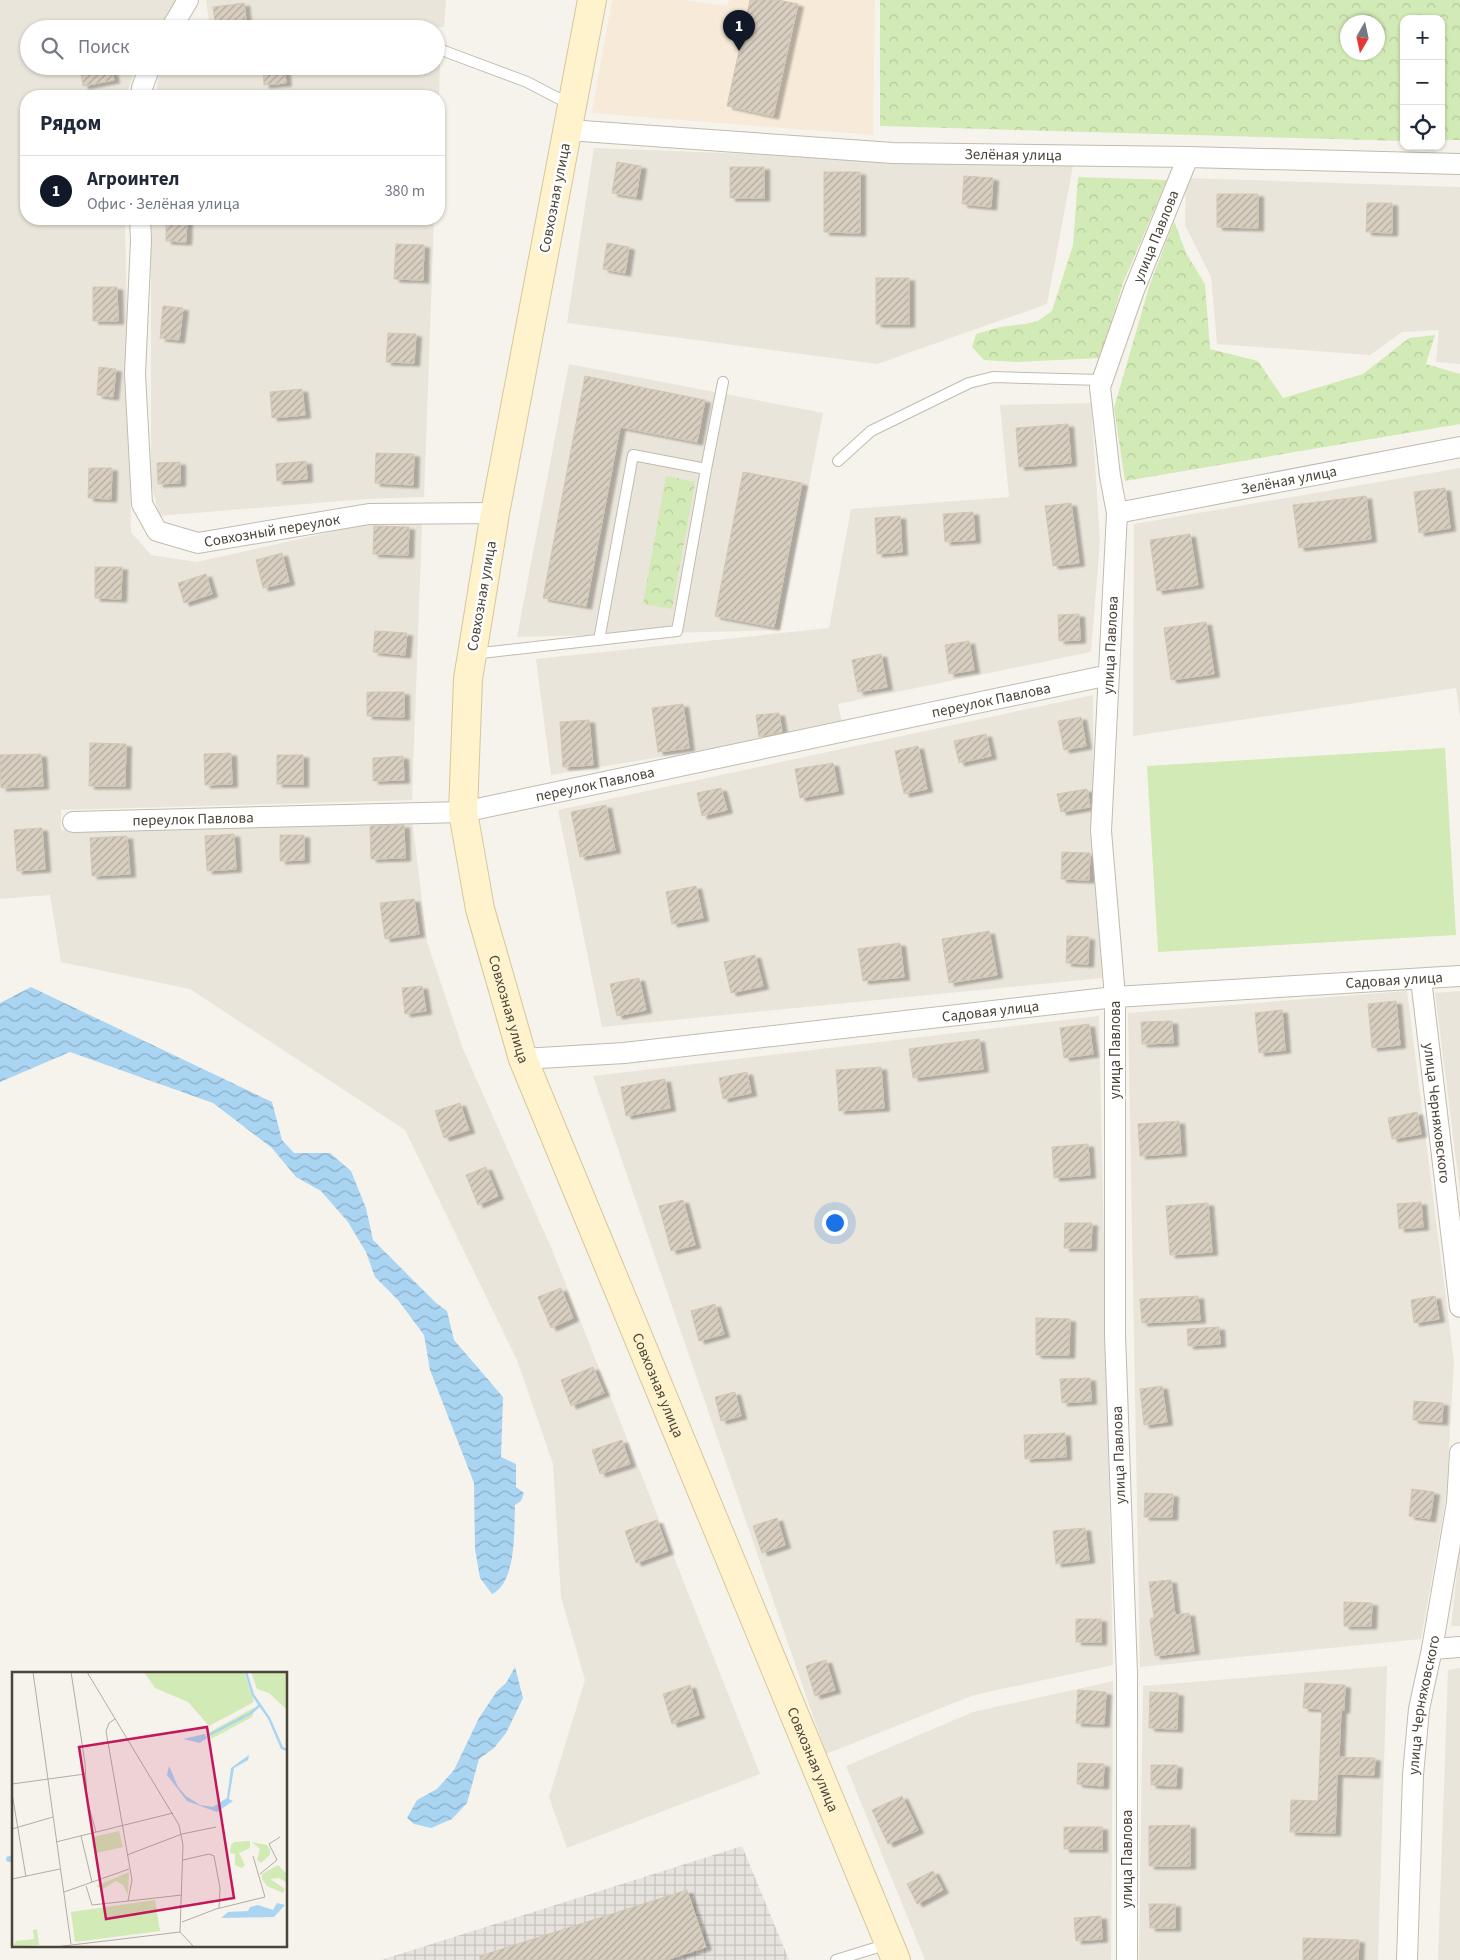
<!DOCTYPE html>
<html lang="ru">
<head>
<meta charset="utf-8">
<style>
	:root { --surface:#fff; --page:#f6f6f7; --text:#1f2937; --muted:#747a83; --line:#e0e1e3; --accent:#111827 }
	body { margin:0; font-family:"Source Sans 3",sans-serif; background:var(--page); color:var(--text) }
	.controls { position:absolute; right:15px; top:15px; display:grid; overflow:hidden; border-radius:10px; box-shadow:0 1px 4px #0004 }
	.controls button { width:45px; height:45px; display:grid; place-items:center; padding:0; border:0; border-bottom:1px solid var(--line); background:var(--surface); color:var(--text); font:25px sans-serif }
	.compass { position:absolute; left:1340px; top:15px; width:45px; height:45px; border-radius:50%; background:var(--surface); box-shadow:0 1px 4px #0004; rotate:189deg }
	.you { position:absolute; left:834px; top:1222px; width:18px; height:18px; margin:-12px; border:4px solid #fff; border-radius:50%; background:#1a73e8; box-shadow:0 0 0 8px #1a73e833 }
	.badge { display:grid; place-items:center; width:32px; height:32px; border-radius:50%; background:var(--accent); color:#fff; font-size:16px; font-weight:700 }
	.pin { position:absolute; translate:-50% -41px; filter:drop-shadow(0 1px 2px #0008) }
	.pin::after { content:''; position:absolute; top:26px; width:18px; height:15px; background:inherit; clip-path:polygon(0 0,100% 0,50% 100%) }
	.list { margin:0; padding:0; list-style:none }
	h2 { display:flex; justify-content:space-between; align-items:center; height:65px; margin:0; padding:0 20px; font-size:21px }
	h2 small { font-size:16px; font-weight:400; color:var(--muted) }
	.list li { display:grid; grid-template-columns:32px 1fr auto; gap:15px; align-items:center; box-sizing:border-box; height:70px; padding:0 20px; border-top:1px solid var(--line) }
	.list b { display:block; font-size:19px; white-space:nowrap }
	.list p { margin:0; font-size:16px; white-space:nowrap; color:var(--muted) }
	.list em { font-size:16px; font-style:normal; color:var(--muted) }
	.icon { flex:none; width:28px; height:28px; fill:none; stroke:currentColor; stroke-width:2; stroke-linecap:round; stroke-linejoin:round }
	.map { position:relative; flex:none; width:1460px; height:1960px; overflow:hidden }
	.search { position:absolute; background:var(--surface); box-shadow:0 1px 4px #0004; left:20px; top:20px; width:425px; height:55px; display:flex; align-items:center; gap:12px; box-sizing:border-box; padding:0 18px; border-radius:28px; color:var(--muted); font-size:19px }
	.panel { position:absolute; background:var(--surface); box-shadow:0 1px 4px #0004; left:20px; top:90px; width:425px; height:135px; border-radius:20px }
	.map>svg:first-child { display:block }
	.residential { fill:#eae5da }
	.commercial { fill:#f7ead8 }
	.industrial { fill:url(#industrial-grid) }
	.forest { fill:url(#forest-crowns); fill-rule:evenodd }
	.pitch { fill:#d2eab5 }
	.water { fill:url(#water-waves) }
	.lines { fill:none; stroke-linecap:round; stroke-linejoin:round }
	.stream { stroke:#a9d4f2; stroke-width:6 }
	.building { fill:url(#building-hatch); stroke:#d3c7b4; filter:url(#shadow) }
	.lane-casing { stroke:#c2bbae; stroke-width:12 }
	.street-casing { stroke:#c2bbae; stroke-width:22 }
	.secondary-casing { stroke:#d6c79b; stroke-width:30 }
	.lane { stroke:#fff; stroke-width:10 }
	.street { stroke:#fff; stroke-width:20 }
	.secondary { stroke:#fff3cd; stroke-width:28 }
	.labels { text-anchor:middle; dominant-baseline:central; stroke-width:5; stroke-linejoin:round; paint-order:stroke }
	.street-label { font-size:15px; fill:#4b4439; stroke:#fff }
	.inset-river { fill:none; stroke:#a9d4f2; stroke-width:2.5 }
	.inset-road { fill:none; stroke:#b2ada4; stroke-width:1 }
	.view { fill:#c2185b; fill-opacity:0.15; stroke:#c2185b; stroke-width:2.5 }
	.inset-edge { fill:none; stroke:#4b4439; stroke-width:2.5 }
</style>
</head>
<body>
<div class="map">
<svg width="1460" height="1960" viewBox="0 0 1460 1960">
	<defs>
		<pattern id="industrial-grid" width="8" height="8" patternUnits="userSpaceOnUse" patternTransform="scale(1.25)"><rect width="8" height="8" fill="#e6e2dd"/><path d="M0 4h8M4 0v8" fill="none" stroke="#c7c3be"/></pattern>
		<pattern id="forest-crowns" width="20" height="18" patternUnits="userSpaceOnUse" patternTransform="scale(1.25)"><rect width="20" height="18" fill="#d2eab5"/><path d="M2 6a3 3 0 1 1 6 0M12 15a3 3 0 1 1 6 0" fill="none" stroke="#b6ca9c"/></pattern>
		<pattern id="water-waves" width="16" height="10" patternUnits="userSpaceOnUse" patternTransform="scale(1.25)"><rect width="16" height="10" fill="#a9d4f2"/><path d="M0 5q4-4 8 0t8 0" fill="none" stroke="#8caec5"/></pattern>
		<pattern id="building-hatch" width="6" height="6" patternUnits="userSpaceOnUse" patternTransform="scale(1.25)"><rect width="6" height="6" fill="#d8cfc1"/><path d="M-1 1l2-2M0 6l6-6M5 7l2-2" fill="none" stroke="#b1aa9e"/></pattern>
		<filter id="shadow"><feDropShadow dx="5.5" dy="3" stdDeviation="1" flood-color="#0004"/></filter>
	</defs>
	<rect width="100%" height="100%" fill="#f6f3ec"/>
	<!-- residential -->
	<g class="residential">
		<path d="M0 0H177L158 29H29V66H136L126 96H26V219H125L131 532 151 555 197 562 375 522 422 524 412 800 61 810V830L412 818 427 942 463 1049 553 1252 760 1774 567 1848 549 1797 585 1680 561 1597 553 1464 517 1360 405 1130 190 989 61 962 50 895 0 899Z"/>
		<path d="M206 0H446L444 27 420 29H210Z"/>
		<path d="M436 59 440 61 439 96H155L161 66H436Z"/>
		<path d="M594 148 1073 166 1047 304 877 364 567 323Z"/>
		<path d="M1186 178 1460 187V364L1436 362 1439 330 1402 332 1370 355 1217 344 1211 277 1185 225Z"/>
		<path d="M151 219H434L424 497 366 499 159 516 151 482Z"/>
		<path d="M569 364 823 413 780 630 517 637Z"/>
		<path d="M1091 403 1100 541 1091 652 838 704 843 727 551 775 536 659 829 628 851 509 1009 497 1000 405Z"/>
		<path d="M1460 468V717L1456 688 1133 736 1134 524Z"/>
		<path d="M1093 695 1094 831 1102 978 602 1027 558 810Z"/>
		<path d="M1407 991 1454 1362 1446 1499 1421 1639 1140 1667 1128 1013Z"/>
		<path d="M1460 991V1191L1435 993Z"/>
		<path d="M1099 1016 1113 1665 974 1695 826 1754 593 1076Z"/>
		<path d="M1460 1545V1626H1451Z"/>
		<path d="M1387 1666 1378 1960H1139L1143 1686Z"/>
		<path d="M1460 1668V1960H1438L1448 1670Z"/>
		<path d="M1113 1681 1111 1960H925L846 1766 973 1712Z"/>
	</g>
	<!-- commercial -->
	<path class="commercial" d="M612 0H682L727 6 729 0H875L873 135 592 113Z"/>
	<!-- industrial -->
	<path class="industrial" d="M742 1846 789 1960H381Z"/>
	<!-- forest -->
	<g class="forest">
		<path d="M880 0H1460V140H1441V19H1404V141L880 126ZM1348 22H1378V52H1348Z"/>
		<path d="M1078 177 1167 180 1123 283 1100 358 1016 362 984 360 972 347 976 334 1000 327 1025 324 1038 321 1052 311 1073 245Z"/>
		<path d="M1174 221 1186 253 1205 284 1210 349 1258 361 1283 398 1363 374 1409 338 1435 335 1426 364 1460 374V424L1125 481 1114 408 1149 287Z"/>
		<path d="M666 476 695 482 672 609 643 604Z"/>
	</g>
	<!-- pitch -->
	<path class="pitch" d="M1445 748 1456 935 1158 952 1147 766Z"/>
	<!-- water -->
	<g class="water">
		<path d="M31 987 272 1102 282 1140 294 1153H330L351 1171 366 1208 373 1240 435 1302 447 1311 454 1340 503 1397 501 1457 516 1464V1487L524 1493 521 1501 515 1505C514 1529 517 1582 492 1594L480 1578 475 1549 474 1483 430 1370 424 1335 398 1300 375 1277 366 1252 348 1222 321 1191 296 1177 272 1148 213 1103 70 1052 0 1082V1003Z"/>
		<path d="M515 1667 523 1698 506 1733 494 1748 479 1759 467 1803 452 1819 431 1828 414 1824 407 1818 417 1800 437 1789 454 1770 479 1718 497 1691 506 1683Z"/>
	</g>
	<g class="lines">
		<!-- stream -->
		<path class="stream" d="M9 1859H14"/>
	</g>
	<!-- building -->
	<g class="building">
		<path d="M750 0H778L798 4 773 116 727 106Z"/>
		<path d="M244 3 247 29H216L213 7Z"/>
		<path d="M80 66H111L114 80 83 86Z"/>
		<path d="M263 66H284L286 83 264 85Z"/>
		<path d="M617 162 641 166 636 197 612 193Z"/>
		<rect x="730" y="167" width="34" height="31"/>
		<path d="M824 172H860V233L824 232Z"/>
		<path d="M964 176 993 178 991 207 962 204Z"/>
		<path d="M1217 194H1258V228L1217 227Z"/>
		<path d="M1367 203H1392V233L1366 232Z"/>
		<path d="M166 219H187L186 242 166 241Z"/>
		<path d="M607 243 629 247 625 273 603 269Z"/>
		<path d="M396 244 424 245 423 280 394 279Z"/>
		<rect x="876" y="278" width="33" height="46"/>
		<path d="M93 287H117L118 321H93Z"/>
		<path d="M163 306 183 308 179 340 160 338Z"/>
		<path d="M388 333 416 334 414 363 386 362Z"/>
		<path d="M99 367 116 369 113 397 97 395Z"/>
		<path d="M585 376 705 400 697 442 620 427 586 606 543 598Z"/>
		<path d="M302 389 305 415 272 418 270 392Z"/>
		<path d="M1068 424 1071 463 1019 467 1016 428Z"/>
		<path d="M376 453 414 454 413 485 375 483Z"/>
		<path d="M306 461 307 479 277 481 276 464Z"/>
		<path d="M180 462V483L158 484 157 463Z"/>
		<path d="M89 468H112L111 499 88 498Z"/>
		<path d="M743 472 802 483 774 627 715 616Z"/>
		<path d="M1445 488 1450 528 1419 533 1414 492Z"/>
		<path d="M1366 496 1371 539 1299 548 1293 505Z"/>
		<path d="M1071 503 1079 563 1053 566 1045 506Z"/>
		<path d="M973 512 975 540 945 542 943 514Z"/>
		<path d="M900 516 902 552 877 554 875 518Z"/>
		<path d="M374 526 409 527 408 555 373 554Z"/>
		<path d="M1190 534 1198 585 1157 591 1150 540Z"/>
		<path d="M282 553 289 582 263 588 256 560Z"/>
		<path d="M95 567H122L121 599 95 598Z"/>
		<path d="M206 574 212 594 184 603 178 583Z"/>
		<path d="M1079 614 1080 640 1059 641 1058 615Z"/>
		<path d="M1206 622 1214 674 1171 680 1164 628Z"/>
		<path d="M375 631 407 633 405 655 373 652Z"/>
		<path d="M969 641 974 670 949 674 945 645Z"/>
		<path d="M881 654 887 687 858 692 852 660Z"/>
		<path d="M367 692H404V717L367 716Z"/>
		<path d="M683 704 689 748 658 752 652 708Z"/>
		<path d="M779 713 782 732 759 737 756 715Z"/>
		<path d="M1081 717 1086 746 1064 750 1058 721Z"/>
		<path d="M589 720 593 765 563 767 560 722Z"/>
		<path d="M986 734 991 756 959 763 954 741Z"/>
		<path d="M90 743 126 744 125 786H89Z"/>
		<path d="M918 746 927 789 904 794 895 751Z"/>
		<path d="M231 753 232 784 205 785 204 754Z"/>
		<path d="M41 754 43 786 1 788 0 755Z"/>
		<rect x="277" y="755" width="26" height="29"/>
		<path d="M403 756 404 780 373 781V758Z"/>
		<path d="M833 763 838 791 800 798 795 769Z"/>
		<path d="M721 788 727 810 702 816 697 793Z"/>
		<path d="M1087 789 1090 807 1061 812 1057 794Z"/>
		<path d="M606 805 615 850 580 857 571 812Z"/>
		<path d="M404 825 405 858 371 859 370 826Z"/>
		<path d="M42 828 45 869 17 871 14 830Z"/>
		<path d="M234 834 236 869 207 871 205 836Z"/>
		<path d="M280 835H304V860L280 861Z"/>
		<path d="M127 836 130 874 92 876 90 838Z"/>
		<path d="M1062 852 1090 853 1089 880 1061 879Z"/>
		<path d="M696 886 703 918 672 924 666 892Z"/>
		<path d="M414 899 419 934 385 939 380 903Z"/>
		<path d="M989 931 997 975 949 983 942 939Z"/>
		<path d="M1067 936 1089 937 1088 964 1066 963Z"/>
		<path d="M900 943 904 977 863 981 858 949Z"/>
		<path d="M755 955 763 986 731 993 724 962Z"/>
		<path d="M639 978 646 1010 617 1016 610 984Z"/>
		<path d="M422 986 426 1011 405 1014 402 988Z"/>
		<path d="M1396 1001 1400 1045 1372 1048 1368 1004Z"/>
		<path d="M1282 1010 1285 1050 1259 1053 1255 1013Z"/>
		<path d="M1172 1021 1173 1043 1142 1044 1141 1022Z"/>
		<path d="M1089 1024 1093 1054 1064 1058 1060 1028Z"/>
		<path d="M979 1039 983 1069 913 1078 909 1049Z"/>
		<path d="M881 1067 884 1108 839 1111 836 1070Z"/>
		<path d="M747 1072 751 1093 723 1099 719 1078Z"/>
		<path d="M665 1079 670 1108 626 1116 621 1087Z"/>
		<path d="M460 1103 469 1130 444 1138 435 1111Z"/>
		<path d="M1417 1112 1421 1134 1392 1139 1388 1118Z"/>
		<path d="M1179 1121 1181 1153 1140 1156 1138 1124Z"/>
		<path d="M1088 1144 1090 1175 1054 1178 1052 1147Z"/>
		<path d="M486 1167 498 1196 478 1205 466 1175Z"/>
		<path d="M683 1200 695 1245 671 1251 659 1206Z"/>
		<path d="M1421 1202 1423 1227 1399 1229 1397 1204Z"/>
		<path d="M1208 1203 1212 1252 1170 1255 1166 1206Z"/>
		<path d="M1065 1223H1092L1091 1248H1064Z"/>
		<path d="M561 1288 573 1318 551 1328 538 1297Z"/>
		<path d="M1198 1296 1200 1320 1142 1323 1140 1299Z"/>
		<path d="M1435 1296 1439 1319 1414 1323 1411 1300Z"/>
		<path d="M715 1304 724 1334 699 1341 691 1311Z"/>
		<path d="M1036 1318 1070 1319 1069 1355H1036Z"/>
		<path d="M1219 1327 1220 1344 1188 1346 1187 1329Z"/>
		<path d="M593 1367 604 1393 571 1406 561 1380Z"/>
		<path d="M1090 1378 1091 1401 1062 1403 1060 1379Z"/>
		<path d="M1162 1386 1167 1422 1144 1425 1140 1389Z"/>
		<path d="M735 1392 741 1416 721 1421 715 1397Z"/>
		<path d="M1414 1401 1443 1403 1442 1422 1413 1420Z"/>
		<path d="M1065 1433 1066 1457 1025 1459 1024 1435Z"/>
		<path d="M622 1440 630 1464 600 1474 592 1450Z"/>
		<path d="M1412 1489 1434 1492 1430 1519 1409 1516Z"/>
		<path d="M1145 1493 1173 1494 1172 1517H1144Z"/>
		<path d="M777 1518 785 1545 762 1553 753 1526Z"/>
		<path d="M657 1520 668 1551 636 1563 625 1531Z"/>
		<path d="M1085 1528 1089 1560 1056 1564 1053 1531Z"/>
		<path d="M1171 1580 1175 1615 1189 1613 1194 1651 1155 1656 1150 1619 1154 1618 1149 1582Z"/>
		<path d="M1344 1602 1372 1603 1371 1626H1344Z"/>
		<rect x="1076" y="1619" width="25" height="23"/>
		<path d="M826 1660 835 1690 815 1696 806 1666Z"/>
		<path d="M1305 1683 1345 1685 1344 1710H1341L1339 1757 1375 1758 1374 1775 1337 1774 1335 1833 1290 1832 1291 1800 1318 1801 1322 1709 1303 1708Z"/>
		<path d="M690 1685 699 1715 672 1724 663 1694Z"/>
		<path d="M1078 1690 1106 1692 1104 1724 1076 1723Z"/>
		<path d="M1150 1692 1178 1693 1177 1729 1149 1728Z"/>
		<path d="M1078 1763 1104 1764 1103 1786 1077 1784Z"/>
		<path d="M1151 1765H1177L1176 1786 1151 1785Z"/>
		<path d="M902 1796 918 1830 888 1844 872 1810Z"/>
		<path d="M1190 1825V1866H1149V1826Z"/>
		<rect x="1064" y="1827" width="38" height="22"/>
		<path d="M933 1871 943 1890 917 1904 907 1884Z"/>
		<path d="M687 1890 706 1947 666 1960H480V1956Z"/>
		<path d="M1149 1904H1175V1928H1150Z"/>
		<path d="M1101 1916 1102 1939 1076 1941 1074 1918Z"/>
		<path d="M1303 1938 1359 1940 1358 1960H1303Z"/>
	</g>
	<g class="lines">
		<defs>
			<g id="lane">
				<path d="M436 48 527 82 571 105"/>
				<path d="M838 461 871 431 969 383 993 377 1102 380"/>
				<path d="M599 640 633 455 706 469 723 382"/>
				<path d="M473 654 677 631 706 469"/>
				<path d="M836 1960 888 1944"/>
			</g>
			<g id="street">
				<path d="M171 29 188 0"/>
				<path d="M141 96 142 88 150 66"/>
				<path id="s1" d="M568 130 893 153 1188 157 1460 164"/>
				<path id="s2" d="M140 219 141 240 135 374 142 504 157 531 198 543 369 514 495 513"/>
				<path id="s3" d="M1117 513 1460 447"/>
				<path id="s4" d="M73 822 463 812 1109 675"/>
				<path id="s5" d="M1421 979 1460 1307"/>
				<path id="s6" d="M523 1059 624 1053 1115 997 1460 976"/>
				<path d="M1432 1649 1460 1647"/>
				<path id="s7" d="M1127 1960V1674L1115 1335V997L1101 831 1117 513 1110 476 1100 387 1134 290 1188 157"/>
				<path id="s8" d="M1407 1960 1413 1775 1419 1709 1432 1649 1457 1503 1460 1453"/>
			</g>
			<g id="secondary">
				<path id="s9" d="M592 0 495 513 468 679 463 812 480 909 523 1059 896 1960"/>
			</g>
		</defs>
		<!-- lane casing -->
		<use href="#lane" class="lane-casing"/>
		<!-- street casing -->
		<use href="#street" class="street-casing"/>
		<!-- secondary casing -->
		<use href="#secondary" class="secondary-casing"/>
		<!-- lane -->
		<use href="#lane" class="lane"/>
		<!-- street -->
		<use href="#street" class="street"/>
		<!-- secondary -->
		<use href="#secondary" class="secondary"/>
	</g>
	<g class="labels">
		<!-- street labels -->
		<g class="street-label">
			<text stroke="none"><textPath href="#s1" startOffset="446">Зелёная улица</textPath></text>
			<text transform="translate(555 198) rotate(-79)">Совхозная улица</text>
			<text stroke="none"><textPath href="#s7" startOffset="1736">улица Павлова</textPath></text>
			<text stroke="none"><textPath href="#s3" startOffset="175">Зелёная улица</textPath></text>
			<text stroke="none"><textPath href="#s2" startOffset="434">Совхозный переулок</textPath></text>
			<text transform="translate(482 596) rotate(-80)">Совхозная улица</text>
			<text stroke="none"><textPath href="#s7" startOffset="1316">улица Павлова</textPath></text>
			<text stroke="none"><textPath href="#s4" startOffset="930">переулок Павлова</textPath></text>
			<text stroke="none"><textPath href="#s4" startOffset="525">переулок Павлова</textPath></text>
			<text stroke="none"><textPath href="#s4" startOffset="120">переулок Павлова</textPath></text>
			<text stroke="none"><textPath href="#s6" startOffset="875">Садовая улица</textPath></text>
			<text stroke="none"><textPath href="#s9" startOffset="1026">Совхозная улица</textPath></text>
			<text stroke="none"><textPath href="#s6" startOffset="470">Садовая улица</textPath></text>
			<text transform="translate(1115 1050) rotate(-90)">улица Павлова</text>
			<text stroke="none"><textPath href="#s5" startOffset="135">улица Черняховского</textPath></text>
			<text stroke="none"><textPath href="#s9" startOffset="1431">Совхозная улица</textPath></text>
			<text transform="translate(1119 1455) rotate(-92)">улица Павлова</text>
			<text stroke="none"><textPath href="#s8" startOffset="256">улица Черняховского</textPath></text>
			<text stroke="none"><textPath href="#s9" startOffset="1836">Совхозная улица</textPath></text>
			<text transform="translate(1127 1859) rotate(-90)">улица Павлова</text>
		</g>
	</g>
	<!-- overview -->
	<g transform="translate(12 1672)">
		<rect width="275" height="275" fill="#f6f3ec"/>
		<path d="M132 0H232L242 30 197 54 176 30 143 16Z" fill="#d2eab5"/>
		<path d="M239 0H275V38L257 21 245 17ZM243 35 240 45 199 67 196 61ZM238 169V176L227 181 233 193 230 196 223 193V182L218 181 219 173 222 170ZM240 170 255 173 258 178V183L249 191 245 188 248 177ZM266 193 275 202V211L267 206 258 207 273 217 271 221 255 214 250 207V202ZM117 200 116 223 111 213 104 209 91 217 84 214ZM143 228 148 259 63 270 59 240ZM25 257 27 273 0 275 4 269 22 267 21 258Z" fill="#d2eab5"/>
		<path d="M107 159 111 175 85 181 81 165Z" fill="#d2eab5"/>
		<path d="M193 62 195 66 188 71 171 67ZM237 83 236 88 222 96 217 127 221 129 205 140 175 129 155 103 157 94 166 115 174 124 188 133 201 135 215 126 219 96ZM265 231 273 233 262 245 209 246 216 240 236 239 238 235 246 233 261 238Z" fill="#a9d4f2"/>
		<path class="inset-river" d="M234 0 241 23 257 46 270 76 275 78M197 63 239 41 248 33"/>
		<path class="inset-road" d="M21 0 59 272M59 0 73 91 75 128 84 160M75 0 167 153 171 173 168 260M103 47 97 51 94 59 120 208 116 229M0 112 73 102M0 121 14 205M0 157 41 145M69 164 80 210M44 170 161 141M115 183 170 162 204 155M171 188 197 182 202 184 208 216 207 236M248 202 265 188 257 172 268 165M0 207 48 197M74 214 80 233 170 223M52 220 117 197M170 250 204 237 253 225 241 184M168 260 182 275M43 275 168 260"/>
		<path class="view" d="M195 55 222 226 94 247 67 75Z"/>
		<rect width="275" height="275" class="inset-edge"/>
	</g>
</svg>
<div class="controls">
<button>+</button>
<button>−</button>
<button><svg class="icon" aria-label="locate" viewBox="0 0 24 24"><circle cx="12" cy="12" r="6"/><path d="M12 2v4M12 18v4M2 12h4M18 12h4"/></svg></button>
</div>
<svg class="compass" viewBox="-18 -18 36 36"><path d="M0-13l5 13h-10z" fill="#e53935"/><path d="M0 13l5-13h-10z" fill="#747a83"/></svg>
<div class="you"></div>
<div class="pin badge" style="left:739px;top:51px">1</div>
<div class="search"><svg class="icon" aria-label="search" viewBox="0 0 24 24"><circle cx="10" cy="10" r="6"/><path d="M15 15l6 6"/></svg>Поиск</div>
<section class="panel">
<h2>Рядом<small></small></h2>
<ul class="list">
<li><span class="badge">1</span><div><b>Агроинтел</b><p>Офис · Зелёная улица</p></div><em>380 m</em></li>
</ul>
</section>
</div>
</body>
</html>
